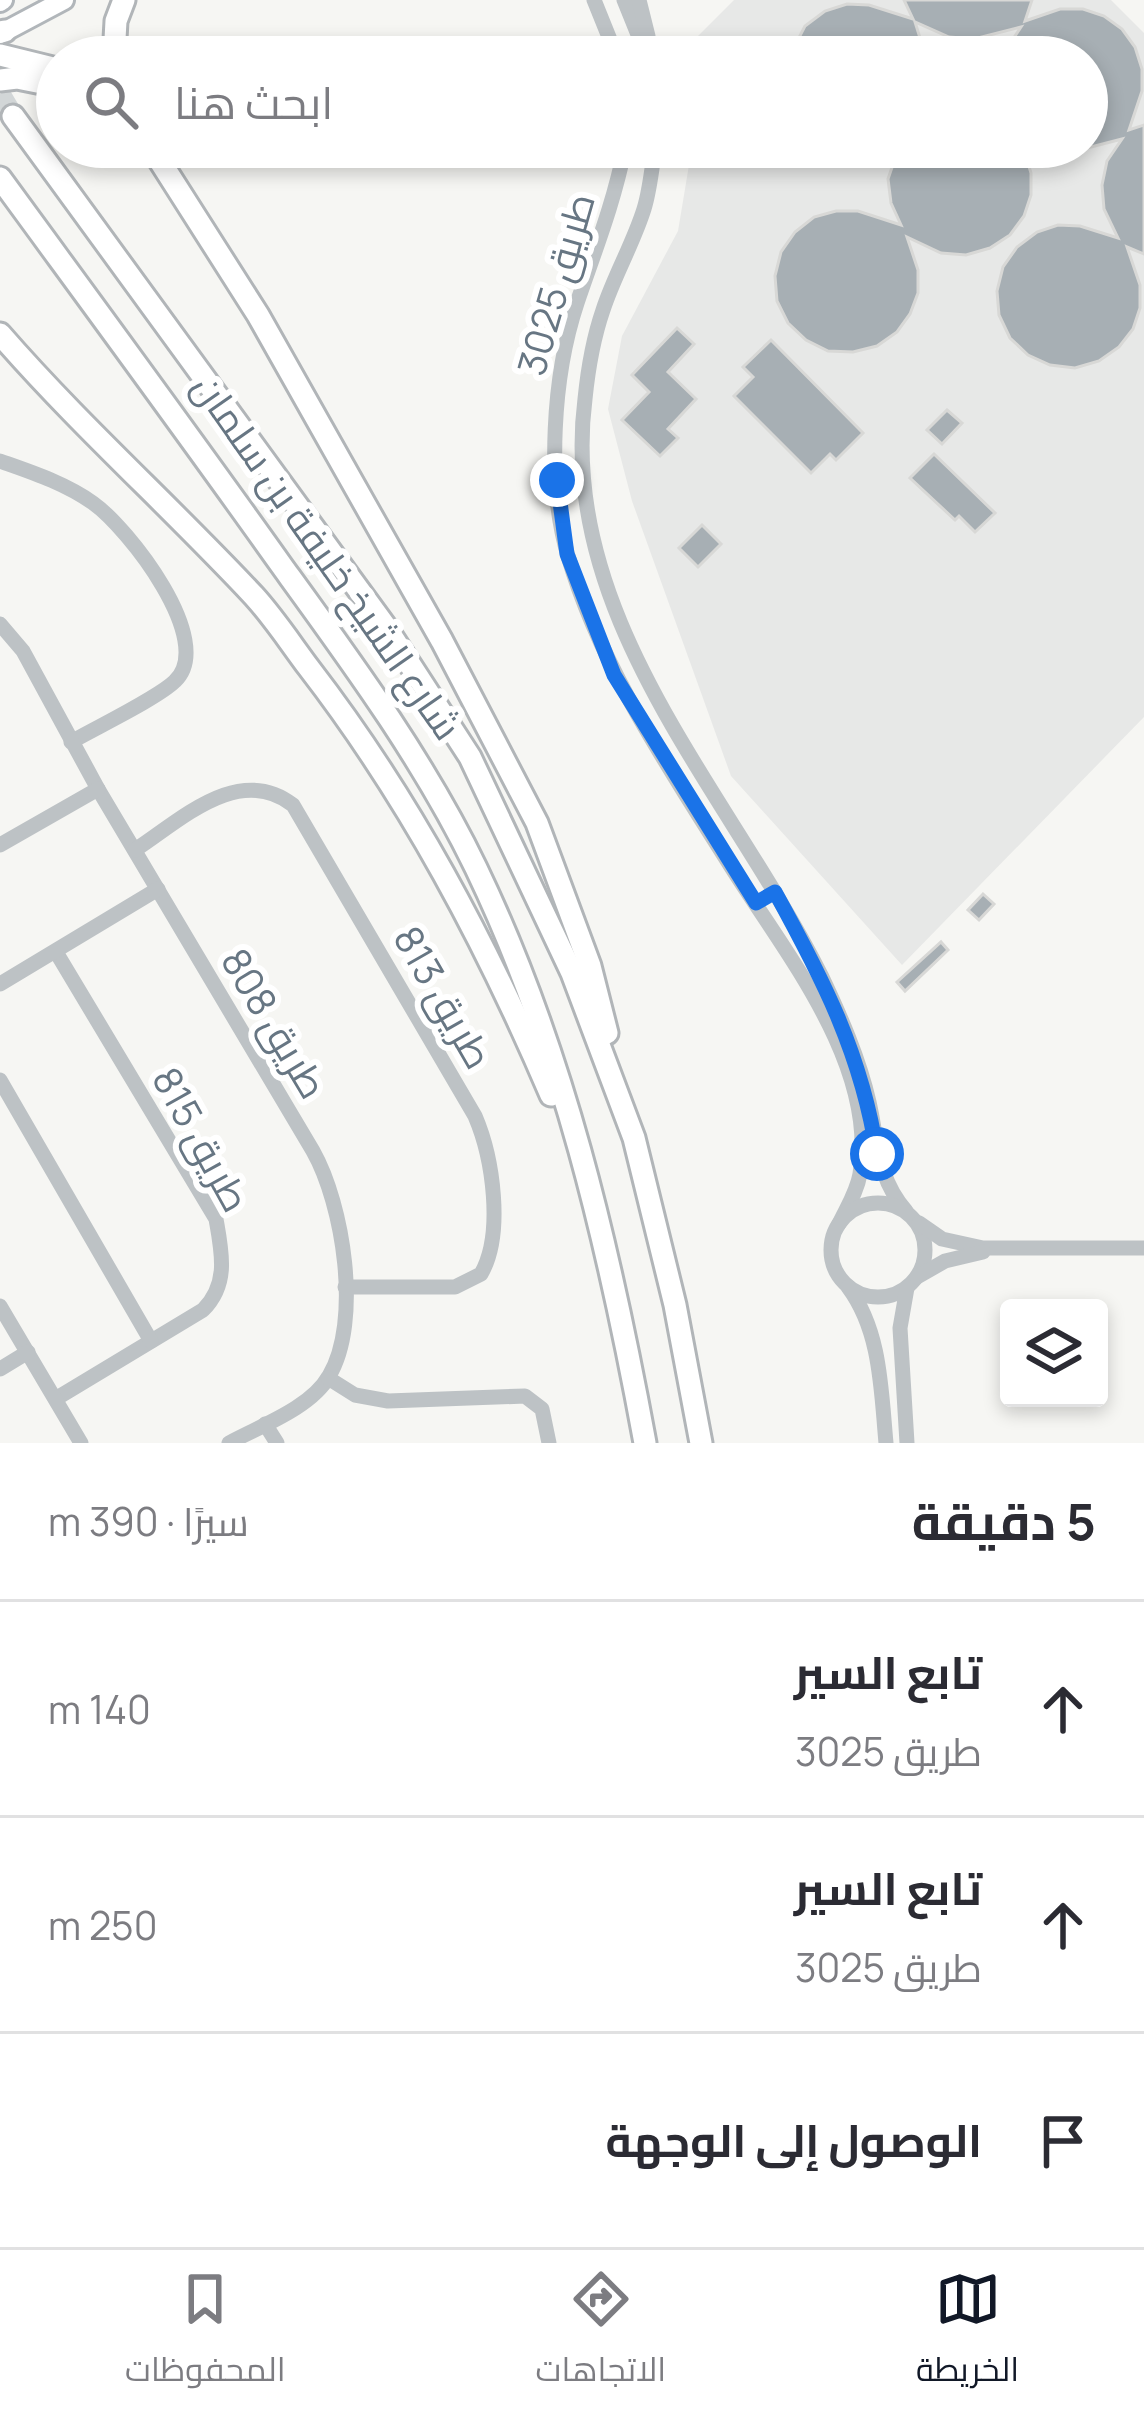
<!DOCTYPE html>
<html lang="ar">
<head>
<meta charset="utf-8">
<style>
	:root { --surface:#fff; --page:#f2f2f3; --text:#2b2b33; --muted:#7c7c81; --line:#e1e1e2; --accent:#111827 }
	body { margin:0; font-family:Manrope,Cairo,sans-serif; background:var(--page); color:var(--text); direction:rtl }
	.controls { position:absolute; right:36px; bottom:36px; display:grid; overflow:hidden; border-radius:12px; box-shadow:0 6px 18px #0003 }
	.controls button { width:108px; height:108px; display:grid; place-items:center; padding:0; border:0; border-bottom:3px solid var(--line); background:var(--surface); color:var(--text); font:60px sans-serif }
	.stop { position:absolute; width:36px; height:36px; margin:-27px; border:9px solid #1a73e8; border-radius:50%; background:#fff }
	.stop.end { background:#1a73e8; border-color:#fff; box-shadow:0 3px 12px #0008 }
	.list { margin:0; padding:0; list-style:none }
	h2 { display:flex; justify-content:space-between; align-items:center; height:156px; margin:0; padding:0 48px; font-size:51px }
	h2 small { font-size:39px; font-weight:400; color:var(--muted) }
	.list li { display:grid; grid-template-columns:78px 1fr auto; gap:36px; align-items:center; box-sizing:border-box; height:216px; padding:0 48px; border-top:3px solid var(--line) }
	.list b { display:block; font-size:45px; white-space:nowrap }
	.list p { margin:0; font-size:39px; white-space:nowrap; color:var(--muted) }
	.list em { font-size:39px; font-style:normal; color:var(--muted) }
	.icon { flex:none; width:66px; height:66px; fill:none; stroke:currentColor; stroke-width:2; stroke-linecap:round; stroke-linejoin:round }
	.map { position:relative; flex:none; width:1144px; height:1443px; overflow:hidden; direction:ltr }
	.search { position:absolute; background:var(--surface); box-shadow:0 6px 18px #0003; left:36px; right:36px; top:36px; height:132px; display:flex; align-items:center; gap:30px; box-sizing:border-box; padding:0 42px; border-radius:66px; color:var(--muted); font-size:45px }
	.sheet { height:804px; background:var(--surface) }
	nav { display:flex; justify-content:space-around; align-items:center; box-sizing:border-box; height:168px; border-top:3px solid var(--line); background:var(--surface); font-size:33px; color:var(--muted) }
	nav a { display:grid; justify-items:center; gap:6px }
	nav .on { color:var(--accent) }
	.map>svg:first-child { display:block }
	.built { fill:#e7e8e7 }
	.building { fill:#a7afb4; stroke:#d8d8d6; stroke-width:3 }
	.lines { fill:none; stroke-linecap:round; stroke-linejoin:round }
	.highway-tunnel { stroke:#d2d6d7; stroke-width:21; stroke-dasharray:21 10; stroke-linecap:butt }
	.major-casing { stroke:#b1b6ba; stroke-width:24 }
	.highway-casing { stroke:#b1b5b8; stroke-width:27 }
	.minor { stroke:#bdc2c5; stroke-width:15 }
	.major { stroke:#fff; stroke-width:18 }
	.highway { stroke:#fff; stroke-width:21 }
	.route { stroke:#1a73e8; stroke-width:15 }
	.labels { text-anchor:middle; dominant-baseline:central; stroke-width:12; stroke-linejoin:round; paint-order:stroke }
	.street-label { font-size:39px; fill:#677683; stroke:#fff }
</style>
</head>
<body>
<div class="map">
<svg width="1144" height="1443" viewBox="0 0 1144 1443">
	<rect width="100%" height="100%" fill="#f6f6f3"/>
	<!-- built -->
	<path class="built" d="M734 0H1111L1144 33V717L902 965 731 776 632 501 608 409 622 336 678 231 692 147H1087V57H692L690 44Z"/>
	<!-- building -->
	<g class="building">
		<path d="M904 0H1032L1025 21 1060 9H1083L1104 16 1122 29 1135 47 1142 69V91L1129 130 1144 125V254L1127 247 1140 285V308L1133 329 1119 347 1099 361 1075 368 1050 365 1028 355 1010 338 999 315 997 291 1003 267 1017 247 1037 232 1058 225 1080 226 1118 238 1104 209 1102 185 1107 161 1122 139 1087 148V57H1001L1021 27 974 39 949 37 915 22 926 57H789L805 26 825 11 847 4 869 5 913 19Z"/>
		<path d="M899 147H1023L1031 173V195L1024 216 1010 235 990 248 966 255 941 253 907 237 918 270V293L910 314 897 332 877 346 853 352 828 351 806 340 788 323 777 301 775 276 781 252 795 232 814 217 836 211H858L901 225 891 203 888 179Z"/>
		<path d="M677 328 694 344 668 372 696 399 668 429 678 438 660 456 622 420 649 392 632 375Z"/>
		<path d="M771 340 863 433 836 460 830 454 811 473 734 396 753 377 743 367Z"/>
		<path d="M947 410 962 423 942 444 927 430Z"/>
		<path d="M934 454 995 513 975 532 959 516 955 520 910 478Z"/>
		<path d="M702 525 721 544 698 567 679 548Z"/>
		<path d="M983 894 994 904 979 920 968 910Z"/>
		<path d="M941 942 948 950 905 991 897 982Z"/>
	</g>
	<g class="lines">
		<!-- highway-tunnel -->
		<path class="highway-tunnel" d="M0 94 13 116"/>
		<defs>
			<g id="major">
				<path d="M0 2 3 0"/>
				<path d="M0 34 64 0"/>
			</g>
			<g id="highway">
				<path d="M0 32 5 31"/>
				<path d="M0 55 57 69"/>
				<path d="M114 57 116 21 124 0"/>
				<path d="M0 80 17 78 57 86"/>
				<path d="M13 116 385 626 470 757 572 973 634 1138 675 1305 701 1443"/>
				<path d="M151 147 258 315 442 641 537 823 590 966 607 1033"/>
				<path d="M0 178C95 308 191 438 284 569 353 664 425 762 476 868 563 1049 609 1247 645 1443"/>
				<path d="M0 334C80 426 171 507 254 596 274 618 291 644 309 668 410 799 486 943 551 1095"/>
			</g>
		</defs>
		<!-- major casing -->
		<use href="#major" class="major-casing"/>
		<!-- highway casing -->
		<use href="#highway" class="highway-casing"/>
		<!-- minor -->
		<g class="minor">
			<path d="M594 0 617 57"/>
			<path d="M624 0 647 57"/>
			<path d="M639 0 648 36"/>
			<path d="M625 147C614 203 595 250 577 303 553 375 546 482 568 556 600 666 667 765 728 862 782 949 878 1063 860 1174 857 1192 847 1207 839 1224"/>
			<path d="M655 147C652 167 650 190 644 209 633 244 614 276 603 310 593 339 588 369 585 399 557 617 729 792 821 975 840 1015 859 1058 869 1102 878 1142 877 1178 906 1211"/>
			<path d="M0 461C31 472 65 483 93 503 128 528 217 641 175 681 158 698 95 728 71 742"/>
			<path d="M0 624 23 651 98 789 313 1151C343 1204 362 1321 329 1376 311 1408 260 1426 229 1443"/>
			<path d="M0 845 98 789"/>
			<path d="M135 850C181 820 239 763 293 805L475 1116C493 1158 504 1234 481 1274L455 1287H345"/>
			<path d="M56 952 216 1219C222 1253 229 1284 203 1310L57 1398"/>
			<path d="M0 984 158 889"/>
			<path d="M0 1080 151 1341"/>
			<circle cx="878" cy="1250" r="47"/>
			<path d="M919 1223 942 1239 983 1248H1144"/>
			<path d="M917 1277 945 1261 983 1252"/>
			<path d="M848 1287C881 1331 881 1390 886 1443"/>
			<path d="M0 1306 81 1443"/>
			<path d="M0 1369 28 1352"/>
			<path d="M328 1378 355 1395 388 1401 525 1396 542 1409 549 1443"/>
			<path d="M265 1424 277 1443"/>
			<path d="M907 1443 900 1328 907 1288"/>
		</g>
		<!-- major -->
		<use href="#major" class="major"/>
		<!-- highway -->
		<use href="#highway" class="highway"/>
	</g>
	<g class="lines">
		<!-- route -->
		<path class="route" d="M557 480 567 554 614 675 756 903 775 892C823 979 862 1055 877 1154"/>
	</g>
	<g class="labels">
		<!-- street labels -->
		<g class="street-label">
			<text transform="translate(555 284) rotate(-74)">طريق 3025</text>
			<text transform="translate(328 556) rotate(55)">شارع الشيخ خليفة بن سلمان</text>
			<text transform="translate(444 997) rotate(60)">طريق 813</text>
			<text transform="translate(275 1023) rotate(59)">طريق 808</text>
			<text transform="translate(202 1139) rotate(61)">طريق 815</text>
		</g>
	</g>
</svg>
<div class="controls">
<button><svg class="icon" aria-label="layers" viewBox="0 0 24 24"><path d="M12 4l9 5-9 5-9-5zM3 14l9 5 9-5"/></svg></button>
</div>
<div class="stop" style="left:877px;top:1154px"></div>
<div class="stop end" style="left:557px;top:480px"></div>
<div class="search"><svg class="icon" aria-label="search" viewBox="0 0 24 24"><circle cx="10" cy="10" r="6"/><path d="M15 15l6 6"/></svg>ابحث هنا</div>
</div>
<section class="sheet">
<h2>5 دقيقة<small>سيرًا · 390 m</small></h2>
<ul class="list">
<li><svg class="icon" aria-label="ahead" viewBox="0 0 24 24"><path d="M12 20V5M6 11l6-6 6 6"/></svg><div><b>تابع السير</b><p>طريق 3025</p></div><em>140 m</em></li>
<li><svg class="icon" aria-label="ahead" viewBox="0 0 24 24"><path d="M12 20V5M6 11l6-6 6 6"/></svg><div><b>تابع السير</b><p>طريق 3025</p></div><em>250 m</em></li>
<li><svg class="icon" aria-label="arrive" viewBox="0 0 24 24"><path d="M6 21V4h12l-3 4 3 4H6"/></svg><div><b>الوصول إلى الوجهة</b></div></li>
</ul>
</section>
<nav>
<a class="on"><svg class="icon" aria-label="map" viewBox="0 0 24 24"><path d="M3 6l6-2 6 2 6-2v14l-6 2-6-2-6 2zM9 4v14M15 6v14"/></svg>الخريطة</a>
<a><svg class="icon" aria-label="directions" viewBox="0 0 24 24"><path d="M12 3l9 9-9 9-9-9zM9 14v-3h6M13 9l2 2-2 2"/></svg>الاتجاهات</a>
<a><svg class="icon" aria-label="saved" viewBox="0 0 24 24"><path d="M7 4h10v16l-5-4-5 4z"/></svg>المحفوظات</a>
</nav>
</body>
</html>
